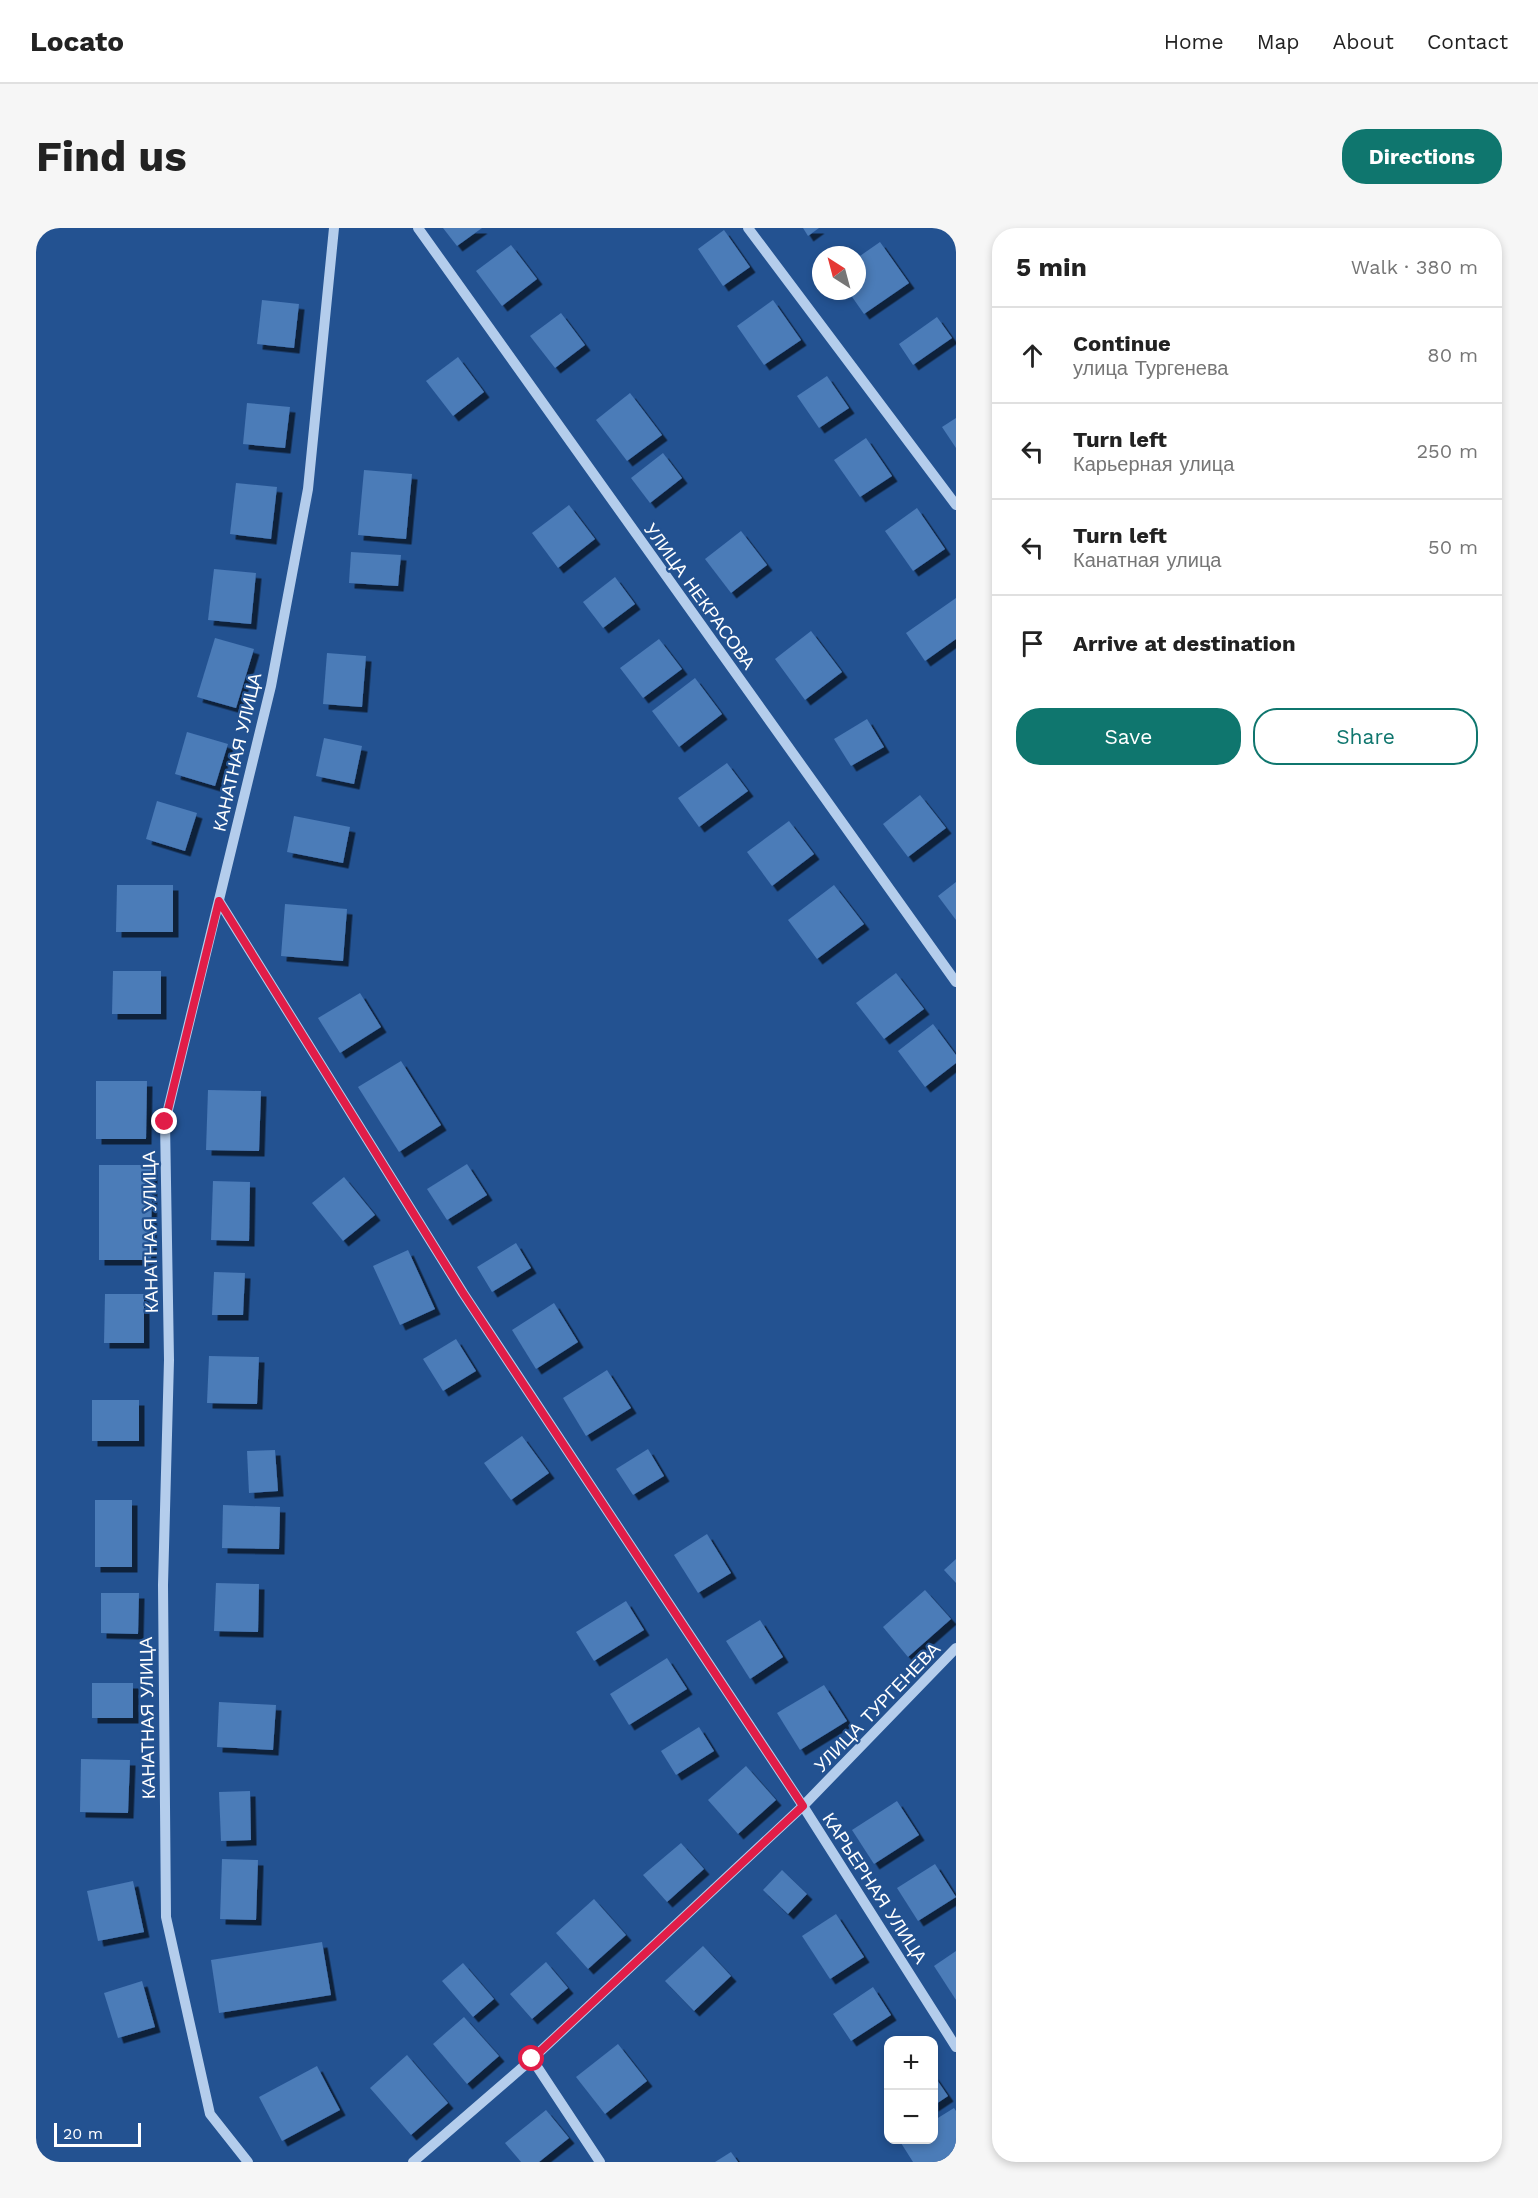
<!DOCTYPE html>
<html lang="en">
<head>
<meta charset="utf-8">
<style>
	:root { --surface:#fff; --page:#f6f6f6; --text:#222; --muted:#767676; --line:#e0e0e0; --accent:#0f766e }
	body { margin:0; font-family:"Work Sans",sans-serif; background:var(--page); color:var(--text) }
	.controls { position:absolute; right:18px; bottom:18px; display:grid; overflow:hidden; border-radius:12px; box-shadow:0 3px 9px #0003 }
	.controls button { width:54px; height:54px; display:grid; place-items:center; padding:0; border:0; border-bottom:2px solid var(--line); background:var(--surface); color:var(--text); font:30px sans-serif }
	.compass { position:absolute; left:776px; top:18px; width:54px; height:54px; border-radius:50%; background:var(--surface); box-shadow:0 3px 9px #0003; rotate:324deg }
	.scale { position:absolute; left:18px; bottom:15px; width:87px; box-sizing:border-box; padding-left:6px; border:3px solid #fff; border-top:0; font-size:16px; line-height:21px; white-space:nowrap; color:#fff; -webkit-text-stroke:4px #235291; paint-order:stroke }
	.stop { position:absolute; width:18px; height:18px; margin:-14px; border:4px solid #e11d48; border-radius:50%; background:#fff }
	.stop.end { background:#e11d48; border-color:#fff; box-shadow:0 2px 6px #0008 }
	.list { margin:0; padding:0; list-style:none }
	h2 { display:flex; justify-content:space-between; align-items:center; height:78px; margin:0; padding:0 24px; font-size:26px }
	h2 small { font-size:20px; font-weight:400; color:var(--muted) }
	.list li { display:grid; grid-template-columns:39px 1fr auto; gap:18px; align-items:center; box-sizing:border-box; height:96px; padding:0 24px; border-top:2px solid var(--line) }
	.list b { display:block; font-size:22px; white-space:nowrap }
	.list p { margin:0; font-size:20px; white-space:nowrap; color:var(--muted) }
	.list em { font-size:20px; font-style:normal; color:var(--muted) }
	.actions { display:flex; gap:12px; padding:18px 24px }
	.actions a { flex:1; padding:14px 0; border:2px solid var(--accent); border-radius:24px; text-align:center; font-size:21px; color:var(--accent) }
	.actions .main { background:var(--accent); color:#fff }
	.icon { flex:none; width:33px; height:33px; fill:none; stroke:currentColor; stroke-width:2; stroke-linecap:round; stroke-linejoin:round }
	.map { position:relative; flex:none; width:920px; height:1934px; overflow:hidden; border-radius:24px }
	header { display:flex; align-items:center; gap:36px; box-sizing:border-box; height:84px; padding:0 30px; background:var(--surface); border-bottom:2px solid var(--line) }
	header strong { font-size:28px }
	nav { display:flex; gap:33px; margin-inline-start:auto; font-size:21px }
	.intro { display:flex; align-items:center; justify-content:space-between; box-sizing:border-box; height:144px; padding:0 36px }
	h1 { margin:0; font-size:42px }
	.button { padding:15px 27px; border-radius:24px; background:var(--accent); color:#fff; font-size:21px; font-weight:700 }
	main { display:flex; gap:36px; padding:0 36px }
	aside { flex:1; background:var(--surface); border-radius:24px; box-shadow:0 3px 9px #0003 }
	.map>svg:first-child { display:block }
	.building { fill:#4b7bb8; filter:url(#shadow) }
	.lines { fill:none; stroke-linecap:round; stroke-linejoin:round }
	.minor { stroke:#b4cdec; stroke-width:10 }
	.route { stroke:#e11d48; stroke-width:8 }
	.labels { text-anchor:middle; dominant-baseline:central; stroke-width:4.5; stroke-linejoin:round; paint-order:stroke }
	.street-label { font-size:18px; fill:#fff; stroke:#235291 }
</style>
</head>
<body>
<header>
<strong>Locato</strong>
<nav><a>Home</a><a>Map</a><a>About</a><a>Contact</a></nav>
</header>
<div class="intro"><h1>Find us</h1><a class="button">Directions</a></div>
<main>
<div class="map">
<svg width="920" height="1934" viewBox="0 0 920 1934">
	<defs>
		<filter id="shadow"><feDropShadow dx="5.5" dy="5.5" stdDeviation="0" flood-color="#0009"/></filter>
	</defs>
	<rect width="100%" height="100%" fill="#235291"/>
	<!-- building -->
	<g class="building">
		<path d="M407 0H446L421 18Z"/>
		<path d="M767 0H783L772 8Z"/>
		<path d="M688 2 714 39 687 58 662 21Z"/>
		<path d="M844 14 873 55 828 86 812 63H821V30Z"/>
		<path d="M475 17 501 51 466 78 440 43Z"/>
		<path d="M226 72 263 76 258 120 221 116Z"/>
		<path d="M737 72 765 112 728 137 701 98Z"/>
		<path d="M525 85 549 117 519 140 494 108Z"/>
		<path d="M901 89 916 110 877 137 863 116Z"/>
		<path d="M422 129 448 164 417 188 390 153Z"/>
		<path d="M791 148 813 180 783 200 761 168Z"/>
		<path d="M594 165 626 207 591 233 560 192Z"/>
		<path d="M211 175 254 179 249 220 207 216Z"/>
		<path d="M920 190V220L906 199Z"/>
		<path d="M830 210 856 248 824 269 798 232Z"/>
		<path d="M627 225 646 250 614 275 595 250Z"/>
		<path d="M328 242 376 246 370 311 322 307Z"/>
		<path d="M200 255 241 259 235 311 194 306Z"/>
		<path d="M533 277 559 311 522 340 496 305Z"/>
		<path d="M881 280 909 321 877 343 849 303Z"/>
		<path d="M705 303 731 337 695 365 669 331Z"/>
		<path d="M315 324 365 327 362 358 313 355Z"/>
		<path d="M178 341 220 345 215 396 172 392Z"/>
		<path d="M579 349 599 376 567 400 547 374Z"/>
		<path d="M920 370V411L889 433 870 405Z"/>
		<path d="M775 403 806 444 769 472 739 431Z"/>
		<path d="M179 410 218 421 200 480 161 469Z"/>
		<path d="M623 411 646 441 607 470 584 440Z"/>
		<path d="M291 425 330 428 326 479 287 476Z"/>
		<path d="M659 450 686 486 643 519 616 483Z"/>
		<path d="M831 491 848 519 815 538 798 511Z"/>
		<path d="M151 504 192 516 179 558 139 546Z"/>
		<path d="M288 510 326 518 318 556 280 548Z"/>
		<path d="M691 535 712 563 663 599 642 570Z"/>
		<path d="M884 567 910 600 872 629 847 596Z"/>
		<path d="M121 573 161 585 149 623 110 611Z"/>
		<path d="M258 588 314 599 307 635 251 624Z"/>
		<path d="M753 593 778 626 736 658 711 624Z"/>
		<path d="M920 654V692L902 668Z"/>
		<path d="M81 657H137V704H80Z"/>
		<path d="M798 657 828 696 781 731 752 692Z"/>
		<path d="M249 676 311 681 307 733 245 728Z"/>
		<path d="M77 743H125V786H76Z"/>
		<path d="M860 745 888 781 848 811 820 775Z"/>
		<path d="M324 765 345 799 304 825 282 790Z"/>
		<path d="M897 796 920 827V835L889 859 862 823Z"/>
		<path d="M365 833 405 897 363 924 322 859Z"/>
		<path d="M60 853H111L110 911H60Z"/>
		<path d="M172 862 225 863 223 923 170 922Z"/>
		<path d="M431 936 451 967 411 992 391 961Z"/>
		<path d="M63 937H116L115 1032H63Z"/>
		<path d="M308 949 339 987 307 1013 276 975Z"/>
		<path d="M177 953 214 954 213 1013 175 1012Z"/>
		<path d="M480 1015 495 1040 456 1064 441 1039Z"/>
		<path d="M372 1022 399 1081 364 1097 337 1038Z"/>
		<path d="M178 1044 209 1045 207 1087H176Z"/>
		<path d="M69 1066H108V1115H68Z"/>
		<path d="M518 1075 542 1114 500 1141 476 1102Z"/>
		<path d="M420 1111 440 1143 407 1163 387 1131Z"/>
		<path d="M173 1128 223 1129 221 1176 171 1175Z"/>
		<path d="M571 1142 595 1180 550 1208 527 1170Z"/>
		<rect x="56" y="1172" width="47" height="41"/>
		<path d="M486 1208 513 1245 475 1272 448 1235Z"/>
		<path d="M612 1221 628 1248 597 1267 580 1241Z"/>
		<path d="M239 1222 242 1263 213 1265 211 1223Z"/>
		<rect x="59" y="1272" width="37" height="67"/>
		<path d="M187 1277 244 1279 243 1321 186 1320Z"/>
		<path d="M671 1306 695 1345 662 1365 638 1327Z"/>
		<path d="M920 1331V1355L908 1342Z"/>
		<path d="M180 1355 223 1356 222 1404 178 1403Z"/>
		<path d="M889 1362 915 1391 872 1429 847 1399Z"/>
		<path d="M65 1365H103L102 1406 65 1405Z"/>
		<path d="M590 1373 608 1402 558 1433 540 1404Z"/>
		<path d="M724 1392 747 1429 714 1451 690 1413Z"/>
		<path d="M631 1430 651 1461 593 1497 574 1466Z"/>
		<rect x="56" y="1455" width="41" height="35"/>
		<path d="M788 1457 811 1493 764 1522 741 1485Z"/>
		<path d="M183 1474 240 1477 237 1522 181 1519Z"/>
		<path d="M663 1499 678 1523 640 1547 625 1523Z"/>
		<path d="M45 1531 94 1532 92 1585 44 1584Z"/>
		<path d="M710 1538 740 1572 702 1606 672 1572Z"/>
		<path d="M214 1563 215 1612 185 1613 183 1564Z"/>
		<path d="M861 1573 883 1607 838 1636 816 1602Z"/>
		<path d="M645 1615 668 1641 631 1674 607 1647Z"/>
		<path d="M186 1631 222 1632 220 1692 184 1691Z"/>
		<path d="M899 1636 920 1669 882 1693 861 1660Z"/>
		<path d="M746 1642 771 1666 752 1686 727 1662Z"/>
		<path d="M97 1653 108 1704 62 1713 51 1663Z"/>
		<path d="M558 1671 590 1707 552 1741 520 1705Z"/>
		<path d="M800 1686 828 1729 794 1751 766 1708Z"/>
		<path d="M286 1714 295 1767 183 1785 175 1732Z"/>
		<path d="M667 1718 695 1748 658 1783 629 1753Z"/>
		<path d="M920 1723V1772L898 1738Z"/>
		<path d="M510 1734 532 1760 496 1791 474 1766Z"/>
		<path d="M427 1735 458 1771 437 1789 406 1753Z"/>
		<path d="M106 1753 119 1799 82 1810 68 1765Z"/>
		<path d="M837 1759 855 1787 815 1813 797 1786Z"/>
		<path d="M428 1789 463 1828 431 1856 397 1816Z"/>
		<path d="M582 1816 611 1853 569 1886 540 1849Z"/>
		<path d="M371 1827 412 1875 375 1907 334 1860Z"/>
		<path d="M281 1838 304 1882 246 1913 223 1869Z"/>
		<path d="M897 1846 912 1868 897 1878Z"/>
		<path d="M918 1880 920 1883V1929L913 1934H877L865 1915 870 1912H897V1893Z"/>
		<path d="M510 1882 533 1910 503 1934H485L469 1915Z"/>
		<path d="M695 1924 702 1934H679Z"/>
	</g>
	<g class="lines">
		<!-- minor -->
		<g class="minor">
			<path d="M382 0 920 754"/>
			<path d="M712 0 920 277"/>
			<path d="M183 673 427 1065 767 1578 920 1819"/>
			<path d="M496 1831 564 1934"/>
			<path d="M212 1934 174 1886 130 1689 127 1357 133 1132 129 894 235 458 272 261 298 0"/>
			<path d="M377 1934 496 1831 767 1578 920 1420"/>
		</g>
	</g>
	<g class="lines">
		<!-- route -->
		<path class="route" d="M129 894 183 673 427 1065 767 1578 496 1831"/>
	</g>
	<g class="labels">
		<!-- street labels -->
		<g class="street-label">
			<text transform="translate(664 368) rotate(54)">УЛИЦА НЕКРАСОВА</text>
			<text transform="translate(201 524) rotate(-77)">КАНАТНАЯ УЛИЦА</text>
			<text transform="translate(114 1004) rotate(-91)">КАНАТНАЯ УЛИЦА</text>
			<text transform="translate(841 1479) rotate(-46)">УЛИЦА ТУРГЕНЕВА</text>
			<text transform="translate(111 1490) rotate(-91)">КАНАТНАЯ УЛИЦА</text>
			<text transform="translate(839 1660) rotate(57)">КАРЬЕРНАЯ УЛИЦА</text>
		</g>
	</g>
</svg>
<div class="controls">
<button>+</button>
<button>−</button>
</div>
<svg class="compass" viewBox="-18 -18 36 36"><path d="M0-13l5 13h-10z" fill="#e53935"/><path d="M0 13l5-13h-10z" fill="#767676"/></svg>
<div class="scale">20 m</div>
<div class="stop" style="left:496px;top:1831px"></div>
<div class="stop end" style="left:129px;top:894px"></div>
</div>
<aside>
<h2>5 min<small>Walk · 380 m</small></h2>
<ul class="list">
<li><svg class="icon" aria-label="ahead" viewBox="0 0 24 24"><path d="M12 20V5M6 11l6-6 6 6"/></svg><div><b>Continue</b><p>улица Тургенева</p></div><em>80 m</em></li>
<li><svg class="icon" aria-label="left" viewBox="0 0 24 24"><path d="M17 20v-9H6M10 6l-5 5 5 5"/></svg><div><b>Turn left</b><p>Карьерная улица</p></div><em>250 m</em></li>
<li><svg class="icon" aria-label="left" viewBox="0 0 24 24"><path d="M17 20v-9H6M10 6l-5 5 5 5"/></svg><div><b>Turn left</b><p>Канатная улица</p></div><em>50 m</em></li>
<li><svg class="icon" aria-label="arrive" viewBox="0 0 24 24"><path d="M6 21V4h12l-3 4 3 4H6"/></svg><div><b>Arrive at destination</b></div></li>
</ul>
<div class="actions"><a class="main">Save</a><a>Share</a></div>
</aside>
</main>
</body>
</html>
